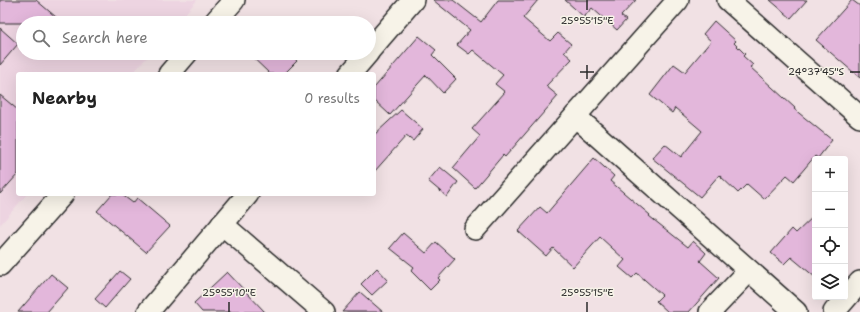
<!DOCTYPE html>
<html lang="en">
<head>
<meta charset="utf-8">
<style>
	:root { --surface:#fff; --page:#f2f2f2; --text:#222; --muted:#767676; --line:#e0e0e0 }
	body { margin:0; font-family:"Shantell Sans",sans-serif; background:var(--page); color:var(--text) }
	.controls { position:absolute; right:12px; bottom:12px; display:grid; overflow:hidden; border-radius:4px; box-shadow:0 4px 16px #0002 }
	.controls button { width:36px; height:36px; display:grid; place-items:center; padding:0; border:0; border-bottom:1px solid var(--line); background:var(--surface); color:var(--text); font:20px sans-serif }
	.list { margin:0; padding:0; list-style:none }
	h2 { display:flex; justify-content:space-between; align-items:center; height:52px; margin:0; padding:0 16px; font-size:17px }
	h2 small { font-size:13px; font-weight:400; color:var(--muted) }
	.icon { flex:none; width:22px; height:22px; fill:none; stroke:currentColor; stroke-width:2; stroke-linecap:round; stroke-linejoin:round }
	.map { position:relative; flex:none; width:860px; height:312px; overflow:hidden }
	.search { position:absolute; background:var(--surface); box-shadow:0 4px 16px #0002; left:16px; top:16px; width:360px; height:44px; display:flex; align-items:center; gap:10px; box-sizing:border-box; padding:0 14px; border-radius:22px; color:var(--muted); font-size:15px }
	.panel { position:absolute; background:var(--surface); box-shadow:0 4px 16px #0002; left:16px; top:72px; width:360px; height:124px; border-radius:4px }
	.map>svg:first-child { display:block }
	.built { fill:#edd4e1 }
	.building { fill:#e3b7db; stroke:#2b2b2b }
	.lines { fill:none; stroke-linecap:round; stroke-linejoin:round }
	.minor-casing { stroke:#2b2b2b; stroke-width:24 }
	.minor { stroke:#f7f3e8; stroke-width:21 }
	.ticks { fill:none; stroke:#2b2b2b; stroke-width:1.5 }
	.ticks-label { font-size:10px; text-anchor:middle; fill:#2b2b2b; stroke:#f7f3e8; stroke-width:3; stroke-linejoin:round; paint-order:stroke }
</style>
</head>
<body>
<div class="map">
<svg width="860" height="312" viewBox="0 0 860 312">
	<rect width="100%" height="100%" fill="#f1e1e4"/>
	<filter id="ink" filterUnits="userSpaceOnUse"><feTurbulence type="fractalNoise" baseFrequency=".025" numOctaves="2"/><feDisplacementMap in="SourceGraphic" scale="8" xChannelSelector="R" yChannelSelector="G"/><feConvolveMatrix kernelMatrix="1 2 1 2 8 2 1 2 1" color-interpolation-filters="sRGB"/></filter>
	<g filter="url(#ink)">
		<!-- built -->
		<path class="built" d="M0 0H197L177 23H23V53H151L132 74H18V194H27L0 225Z"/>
		<!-- building -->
		<g class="building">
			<path d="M0 0H36L63 23H0Z"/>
			<path d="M433 0H453L481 22 498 0H538L523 18 550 41 558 33 571 44 564 52 572 59 546 86 558 96 505 157 503 155 475 188 453 168 480 136 472 129 505 92 495 84 503 75 473 50 469 54 457 45 470 30Z"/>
			<path d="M565 0H636L621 16 626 20 617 30 592 8 584 17Z"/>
			<path d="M770 0H807L791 18Z"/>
			<path d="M852 0 860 6V78L816 40Z"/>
			<path d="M714 21 736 41 734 43 745 54 743 56 753 65 750 67 795 108 794 109 832 140 818 158 815 156 794 181 787 175 764 199 747 184 738 193 719 175 700 197 652 158 665 144 681 157 702 131 675 108 672 113 650 95 674 64 685 72 711 41 703 34Z"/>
			<path d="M0 28 18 44 0 65Z"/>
			<path d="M419 36 436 50 432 55 456 79 443 93 426 75 390 115 374 100V88Z"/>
			<path d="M248 53H289L297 61 284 74H270Z"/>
			<path d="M0 95 18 110V174L0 194Z"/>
			<path d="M401 110 423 129 413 141 406 136 374 172V135Z"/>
			<path d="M594 158 614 176 610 181 650 215 649 216 688 247 693 241 706 253 700 261 719 278 689 312H668L656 301 662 295 637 273 632 278 619 267 625 260 600 237 573 267 553 248 546 256 518 231 540 207 547 213Z"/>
			<path d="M440 167 458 182 447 197 428 181Z"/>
			<path d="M112 194H121L133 203 137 198 170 226 146 252 97 211Z"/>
			<path d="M815 215V277L791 257 784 264 771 253 792 229 796 233Z"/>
			<path d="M403 233 426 253 436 242 455 259 438 278 440 280 430 290 411 271 414 267 390 248Z"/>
			<path d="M377 268 388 280 372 295 361 284Z"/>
			<path d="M120 271 130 279 105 308 95 299Z"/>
			<path d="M227 272 265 312H202L194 303Z"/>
			<path d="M51 274 68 288 47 312H18Z"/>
			<path d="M360 292 383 312H342Z"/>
		</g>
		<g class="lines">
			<defs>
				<g id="minor">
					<path d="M728 0 860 117"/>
					<path d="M214 23 234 0"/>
					<path d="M369 51 413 0"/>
					<path d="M169 74 187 53"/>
					<path d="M350 74 368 53"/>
					<path d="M575 116 796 312"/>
					<path d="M222 224 324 312"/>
					<path d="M475 229 678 0"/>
					<path d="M0 265 63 194"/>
					<path d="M148 312 248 194"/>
					<path d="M710 312 749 271"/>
					<path d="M834 312 860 282"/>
				</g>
			</defs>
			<!-- minor casing -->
			<use href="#minor" class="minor-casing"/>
			<!-- minor -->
			<use href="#minor" class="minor"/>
		</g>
	</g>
	<!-- ticks -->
	<path class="ticks" d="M587 0V10M587 65V79M580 72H594M850 72H860M229 302V312M587 302V312"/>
	<g class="ticks-label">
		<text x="587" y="24">25°55'15"E</text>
		<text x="816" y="75">24°37'45"S</text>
		<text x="229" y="296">25°55'10"E</text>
		<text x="587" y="296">25°55'15"E</text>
	</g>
</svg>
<div class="controls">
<button>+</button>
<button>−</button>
<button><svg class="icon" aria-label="locate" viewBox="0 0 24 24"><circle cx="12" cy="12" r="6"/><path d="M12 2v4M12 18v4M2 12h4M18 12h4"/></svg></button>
<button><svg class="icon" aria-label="layers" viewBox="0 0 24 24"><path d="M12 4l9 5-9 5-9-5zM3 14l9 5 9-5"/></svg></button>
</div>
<div class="search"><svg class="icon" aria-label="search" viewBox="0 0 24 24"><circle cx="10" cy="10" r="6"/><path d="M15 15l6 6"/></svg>Search here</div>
<section class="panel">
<h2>Nearby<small>0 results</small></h2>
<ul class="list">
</ul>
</section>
</div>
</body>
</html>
